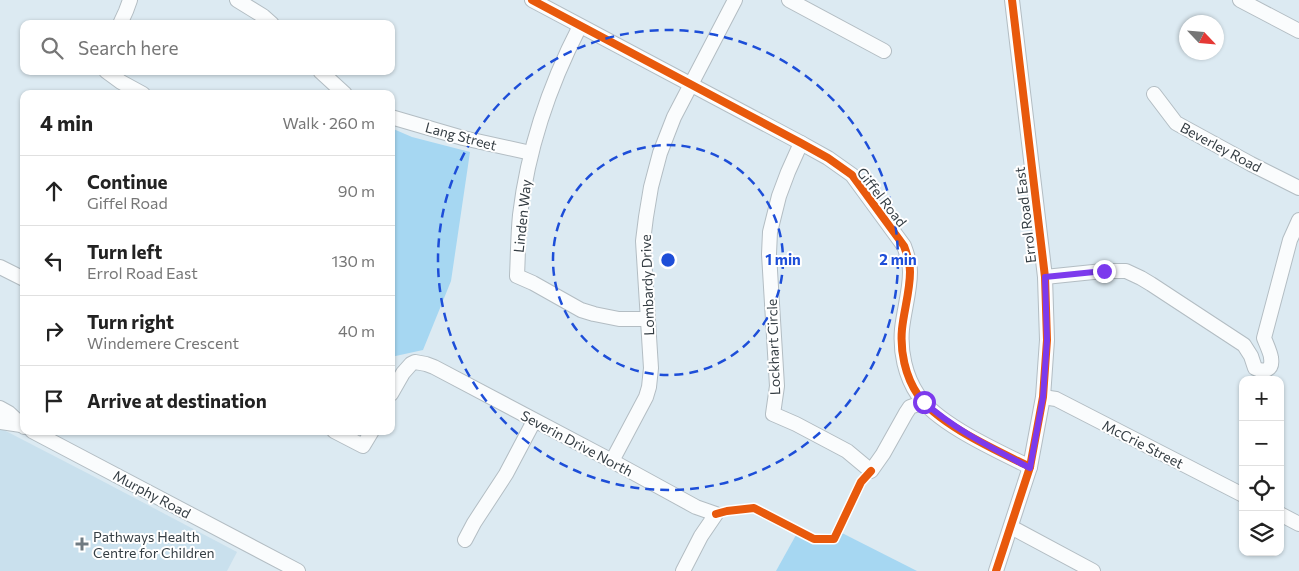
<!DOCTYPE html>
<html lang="en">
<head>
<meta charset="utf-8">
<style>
	:root { --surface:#fff; --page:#f6f6f6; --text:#222; --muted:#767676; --line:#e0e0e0 }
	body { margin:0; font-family:Commissioner,sans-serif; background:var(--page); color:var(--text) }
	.controls { position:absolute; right:15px; bottom:15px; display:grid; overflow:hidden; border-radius:10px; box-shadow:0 1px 4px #0004 }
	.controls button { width:45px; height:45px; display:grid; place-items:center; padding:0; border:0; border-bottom:1px solid var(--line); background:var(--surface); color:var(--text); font:25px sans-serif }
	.compass { position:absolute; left:1179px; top:15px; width:45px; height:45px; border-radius:50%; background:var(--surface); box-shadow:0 1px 4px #0004; rotate:116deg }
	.stop { position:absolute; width:15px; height:15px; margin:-11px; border:4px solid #7c3aed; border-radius:50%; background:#fff }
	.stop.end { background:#7c3aed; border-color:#fff; box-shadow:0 1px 5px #0008 }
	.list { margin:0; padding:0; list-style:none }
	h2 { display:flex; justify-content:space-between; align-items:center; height:65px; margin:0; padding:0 20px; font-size:21px }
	h2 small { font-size:16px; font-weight:400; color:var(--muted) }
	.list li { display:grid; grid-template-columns:32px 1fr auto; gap:15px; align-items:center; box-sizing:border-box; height:70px; padding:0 20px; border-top:1px solid var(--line) }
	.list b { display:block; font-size:19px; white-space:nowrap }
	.list p { margin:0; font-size:16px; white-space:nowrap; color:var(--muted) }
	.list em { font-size:16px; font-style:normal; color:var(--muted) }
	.icon { flex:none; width:28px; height:28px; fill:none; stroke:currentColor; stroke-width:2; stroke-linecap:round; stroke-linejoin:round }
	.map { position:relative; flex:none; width:1299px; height:571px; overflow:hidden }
	.search { position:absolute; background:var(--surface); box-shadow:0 1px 4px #0004; left:20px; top:20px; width:375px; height:55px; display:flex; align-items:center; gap:12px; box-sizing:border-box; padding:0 18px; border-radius:10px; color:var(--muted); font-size:19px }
	.panel { position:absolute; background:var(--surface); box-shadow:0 1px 4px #0004; left:20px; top:90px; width:375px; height:345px; border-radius:10px }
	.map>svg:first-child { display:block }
	.built { fill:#c9e0ed }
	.green { fill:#a6d7f2 }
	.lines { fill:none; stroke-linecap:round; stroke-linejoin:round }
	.minor-casing { stroke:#b3bdc3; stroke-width:16 }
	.minor { stroke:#fafcfd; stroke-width:14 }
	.cycleway-casing { stroke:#fff; stroke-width:11 }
	.cycleway { stroke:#e8590c; stroke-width:8 }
	.route { stroke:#7c3aed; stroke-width:6 }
	.ring { fill:none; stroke:#1d4ed8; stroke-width:2.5; stroke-dasharray:9 6 }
	.poi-dot { fill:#6f7a81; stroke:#fff; stroke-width:2 }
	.labels { text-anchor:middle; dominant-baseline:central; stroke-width:4; stroke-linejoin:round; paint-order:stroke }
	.street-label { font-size:14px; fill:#353e44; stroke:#fff }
	.poi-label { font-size:14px; fill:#353e44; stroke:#fff; text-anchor:start }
	.centre { fill:#1d4ed8; stroke:#fff; stroke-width:2.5 }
	.ring-label { font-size:15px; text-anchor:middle; font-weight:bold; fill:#1d4ed8; stroke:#fff; stroke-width:4; stroke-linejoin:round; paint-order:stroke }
</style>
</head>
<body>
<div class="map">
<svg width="1299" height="571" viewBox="0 0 1299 571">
	<rect width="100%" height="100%" fill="#dceaf2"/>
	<!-- built -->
	<path class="built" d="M0 428 89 474 237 552 227 571H0Z"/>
	<!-- green -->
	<g class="green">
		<path d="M391 128 412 137 470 152 451 281 423 350 391 357Z"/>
		<path d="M841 533H842L917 571H776L796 535Z"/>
	</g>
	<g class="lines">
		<defs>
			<g id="minor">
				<path d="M237 0 263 16 272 24"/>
				<path d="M532 0 801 143 828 158 852 175 904 246C907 254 910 263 910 272 910 291 904 310 902 329 900 351 905 376 918 395 937 424 998 451 1030 467"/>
				<path d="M789 0 884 51"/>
				<path d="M1240 0 1299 31"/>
				<path d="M120 24 126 11 130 0"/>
				<path d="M580 26C549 86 528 148 520 215 518 235 518 255 517 276L533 283 581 310 594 314 619 319H648"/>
				<path d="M106 71 121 82 143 94"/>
				<path d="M320 71 345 94"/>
				<path d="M1154 94 1176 123 1251 164 1299 188"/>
				<path d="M391 117 463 138 531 153"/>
				<path d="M801 143 788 172 779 196 770 232 769 254 777 386 773 414 796 424 847 451 871 471 883 454 906 413 910 407 924 402"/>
				<path d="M0 267 24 279"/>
				<path d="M1045 277 1103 271H1126L1141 278 1151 284 1244 345 1251 356 1255 368C1264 373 1273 370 1271 358 1271 354 1266 343 1264 338L1290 240 1299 220"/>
				<path d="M391 394 403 373 411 364 415 362 426 364 434 367 612 461 696 507 716 514 701 536 683 571"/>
				<path d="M1043 397 1056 399 1243 495"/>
				<path d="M0 408 9 413 24 427"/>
				<path d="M0 422 21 425"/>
				<path d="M32 431 298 571"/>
				<path d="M334 431 363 446 372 431"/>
				<path d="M612 461 646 397 649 387 651 368 643 241 646 217 651 187 660 153 674 117 735 0"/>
				<path d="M1280 514 1299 524"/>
				<path d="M1011 527 1093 571"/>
				<path d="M465 540 474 523 506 474 534 421"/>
				<path d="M996 571 1030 467 1043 397 1047 340 1045 277 1012 0"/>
			</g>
		</defs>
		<!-- minor casing -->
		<use href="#minor" class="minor-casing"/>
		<!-- minor -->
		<use href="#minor" class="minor"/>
		<defs>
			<g id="cycleway">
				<path d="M532 0 801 143 828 158 852 175 904 246C907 254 910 263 910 272 910 291 904 310 902 329 900 351 905 376 918 395 937 424 998 451 1030 467"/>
				<path d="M716 514 727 511 754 508 814 539H834L861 482 871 471"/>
				<path d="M996 571 1030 467 1043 397 1047 340 1045 277 1012 0"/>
			</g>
		</defs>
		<!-- cycleway casing -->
		<use href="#cycleway" class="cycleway-casing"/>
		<!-- cycleway -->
		<use href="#cycleway" class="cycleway"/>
	</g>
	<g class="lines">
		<!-- route -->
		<path class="route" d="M924 402C955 430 992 448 1030 468L1043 397 1047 340 1045 277 1104 271"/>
	</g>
	<!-- distance rings -->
	<g class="ring">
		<circle cx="668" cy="260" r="115"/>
		<circle cx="668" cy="260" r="230"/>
	</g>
	<!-- markers -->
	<path class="poi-dot" d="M79.5 536.5h5v5h5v5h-5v5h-5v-5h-5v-5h5z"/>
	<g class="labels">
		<!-- street labels -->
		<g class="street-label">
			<text transform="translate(461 136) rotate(15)">Lang Street</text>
			<text transform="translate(1221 147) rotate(28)">Beverley Road</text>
			<text transform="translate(882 197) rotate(52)">Giffel Road</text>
			<text transform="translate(1025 215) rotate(-97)">Errol Road East</text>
			<text transform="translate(522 216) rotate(-84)">Linden Way</text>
			<text transform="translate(647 285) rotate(-92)">Lombardy Drive</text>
			<text transform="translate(773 347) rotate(-92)">Lockhart Circle</text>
			<text transform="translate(577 443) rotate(28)">Severin Drive North</text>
			<text transform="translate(1143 444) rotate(27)">McCrie Street</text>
			<text transform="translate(152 494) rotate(28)">Murphy Road</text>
		</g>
		<!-- poi labels -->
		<g class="poi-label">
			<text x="93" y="536">Pathways Health<tspan x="93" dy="16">Centre for Children</tspan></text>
		</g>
	</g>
	<circle cx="668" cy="260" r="8" class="centre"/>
	<g class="ring-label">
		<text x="783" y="265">1 min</text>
		<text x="898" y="265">2 min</text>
	</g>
</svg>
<div class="controls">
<button>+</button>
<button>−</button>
<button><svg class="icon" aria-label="locate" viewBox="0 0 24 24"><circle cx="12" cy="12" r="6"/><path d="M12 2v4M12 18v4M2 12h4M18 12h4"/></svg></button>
<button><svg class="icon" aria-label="layers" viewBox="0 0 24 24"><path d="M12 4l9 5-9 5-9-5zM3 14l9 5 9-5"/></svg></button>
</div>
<svg class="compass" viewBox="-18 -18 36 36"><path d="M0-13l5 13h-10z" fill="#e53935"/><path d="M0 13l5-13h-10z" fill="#767676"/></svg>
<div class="stop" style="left:924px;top:402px"></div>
<div class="stop end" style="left:1104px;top:271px"></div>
<div class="search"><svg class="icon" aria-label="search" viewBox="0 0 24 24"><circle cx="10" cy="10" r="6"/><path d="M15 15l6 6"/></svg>Search here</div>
<section class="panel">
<h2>4 min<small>Walk · 260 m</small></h2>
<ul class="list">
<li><svg class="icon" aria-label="ahead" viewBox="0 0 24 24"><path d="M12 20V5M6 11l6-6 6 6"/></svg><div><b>Continue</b><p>Giffel Road</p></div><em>90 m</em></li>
<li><svg class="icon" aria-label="left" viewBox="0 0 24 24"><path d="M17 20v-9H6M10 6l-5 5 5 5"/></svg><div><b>Turn left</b><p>Errol Road East</p></div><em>130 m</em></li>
<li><svg class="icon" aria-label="right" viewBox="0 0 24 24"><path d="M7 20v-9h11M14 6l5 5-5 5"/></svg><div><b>Turn right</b><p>Windemere Crescent</p></div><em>40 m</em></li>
<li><svg class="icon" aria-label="arrive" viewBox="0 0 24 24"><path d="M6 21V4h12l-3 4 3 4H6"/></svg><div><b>Arrive at destination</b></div></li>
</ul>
</section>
</div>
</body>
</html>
